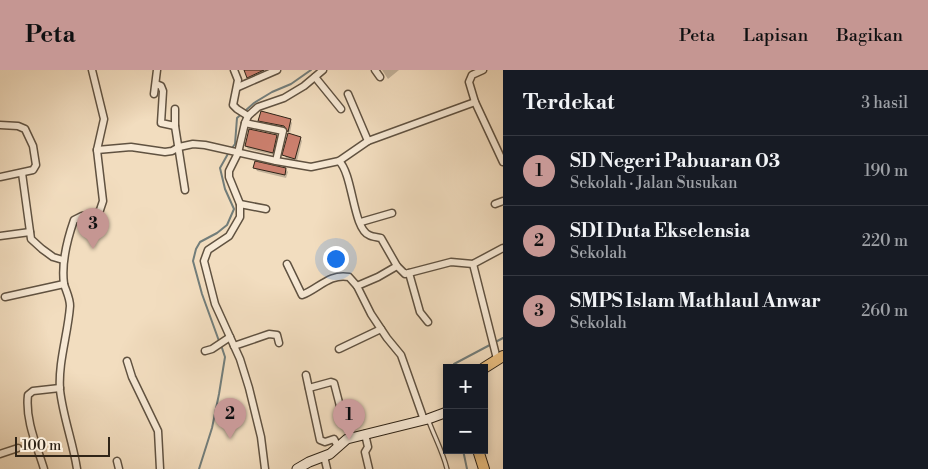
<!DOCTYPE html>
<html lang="id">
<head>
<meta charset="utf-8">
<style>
	:root { --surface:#171b24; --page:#242831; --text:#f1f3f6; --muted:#9ea1a6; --line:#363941; --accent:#c59692 }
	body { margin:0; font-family:"Libre Bodoni",serif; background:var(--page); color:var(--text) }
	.controls { position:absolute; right:15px; bottom:15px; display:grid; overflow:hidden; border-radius:0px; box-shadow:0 2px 8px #0003 }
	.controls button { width:45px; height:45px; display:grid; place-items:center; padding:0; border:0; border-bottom:1px solid var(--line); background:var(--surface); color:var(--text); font:25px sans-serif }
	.scale { position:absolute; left:15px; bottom:12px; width:95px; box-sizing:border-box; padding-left:5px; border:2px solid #2f2417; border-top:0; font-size:14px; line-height:18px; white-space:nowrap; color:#2f2417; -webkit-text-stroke:4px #f7e9d5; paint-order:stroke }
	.you { position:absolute; left:335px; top:188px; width:18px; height:18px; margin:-12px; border:4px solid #fff; border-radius:50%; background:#1a73e8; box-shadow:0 0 0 8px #1a73e833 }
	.badge { display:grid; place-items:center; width:32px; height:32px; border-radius:50%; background:var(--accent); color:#111; font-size:16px; font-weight:700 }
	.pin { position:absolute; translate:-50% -41px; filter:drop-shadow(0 1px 2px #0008) }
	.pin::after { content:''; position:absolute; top:26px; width:18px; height:15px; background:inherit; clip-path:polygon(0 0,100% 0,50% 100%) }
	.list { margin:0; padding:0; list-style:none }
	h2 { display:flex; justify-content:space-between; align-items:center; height:65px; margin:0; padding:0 20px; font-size:21px }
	h2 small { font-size:16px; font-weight:400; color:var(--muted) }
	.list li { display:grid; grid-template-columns:32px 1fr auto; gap:15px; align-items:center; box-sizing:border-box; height:70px; padding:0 20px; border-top:1px solid var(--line) }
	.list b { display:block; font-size:19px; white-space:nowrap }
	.list p { margin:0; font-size:16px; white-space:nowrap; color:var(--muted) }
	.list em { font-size:16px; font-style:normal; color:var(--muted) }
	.map { position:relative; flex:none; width:503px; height:399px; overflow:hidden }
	header { display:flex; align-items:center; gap:30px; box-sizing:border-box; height:70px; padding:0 25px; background:var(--accent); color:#111 }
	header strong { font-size:24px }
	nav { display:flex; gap:28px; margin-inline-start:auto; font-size:18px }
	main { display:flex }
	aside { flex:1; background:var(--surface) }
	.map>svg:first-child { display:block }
	.shadow { fill:#0003 }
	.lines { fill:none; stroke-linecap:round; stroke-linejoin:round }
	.stream { stroke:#727d7a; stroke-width:2 }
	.building { fill:#cb7f6d; stroke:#2f2417 }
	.lane-casing { stroke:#605241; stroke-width:5.5 }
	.street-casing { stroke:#605241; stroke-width:9 }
	.secondary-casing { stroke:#2f2417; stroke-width:11 }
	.primary-casing { stroke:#2f2417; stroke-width:12 }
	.lane { stroke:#f7e9d5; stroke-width:3 }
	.street { stroke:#f7e9d5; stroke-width:6 }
	.secondary { stroke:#f7e9d5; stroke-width:9 }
	.primary { stroke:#e9be80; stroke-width:10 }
</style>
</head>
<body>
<header>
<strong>Peta</strong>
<nav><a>Peta</a><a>Lapisan</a><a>Bagikan</a></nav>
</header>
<main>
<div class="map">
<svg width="503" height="399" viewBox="0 0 503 399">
	<rect width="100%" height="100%" fill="#f2ddbf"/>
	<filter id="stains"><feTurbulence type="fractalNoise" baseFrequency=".004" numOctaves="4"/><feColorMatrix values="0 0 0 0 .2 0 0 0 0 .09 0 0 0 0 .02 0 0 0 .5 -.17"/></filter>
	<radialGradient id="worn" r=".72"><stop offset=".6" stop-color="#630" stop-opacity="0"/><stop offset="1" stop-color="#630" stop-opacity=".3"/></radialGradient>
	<!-- shadow -->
	<g class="shadow">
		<path d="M245 0H273L250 10Z"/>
		<path d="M382 0H399L388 9Z"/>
		<path d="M259 50H290L292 53 290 63 288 59 261 54Z"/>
		<path d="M276 66 278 69 274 85 248 79 246 76Z"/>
		<path d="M300 68 302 71 297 91 286 88 284 85Z"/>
		<path d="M255 97 286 99 288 102 286 108 257 101Z"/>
	</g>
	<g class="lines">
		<!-- stream -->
		<g class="stream">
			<path d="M232 78 235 74 237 48 254 33 272 22 291 14 311 0"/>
			<path d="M219 271 202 224 193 191 196 179 200 172 217 163 227 155 234 139 225 119 220 98 229 82"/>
			<path d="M452 298 454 294 503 268"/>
			<path d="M447 306 445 310 447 318"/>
			<path d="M463 380 467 399"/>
			<path d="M199 399 212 358 219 324 225 287 221 275"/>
		</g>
	</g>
	<!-- building -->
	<g class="building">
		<path d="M244 0H264L247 8Z"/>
		<path d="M261 41 291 49 288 62 284 56 258 51Z"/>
		<path d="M249 59 277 65 273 83 245 76Z"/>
		<path d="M288 63 301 67 295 89 282 85Z"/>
		<path d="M255 91 286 98 285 105 253 98Z"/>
	</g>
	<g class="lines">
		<defs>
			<path id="lane" d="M428 349C434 366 443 382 447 399"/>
			<g id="street">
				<path d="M234 0 238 10 233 35 237 39 248 46"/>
				<path d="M375 0 380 7"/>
				<path d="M483 0 472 5 469 12 475 32 503 92"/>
				<path d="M315 7 341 39"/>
				<path d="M156 14 161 16 163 21 161 53 175 56"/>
				<path d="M238 17 277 0"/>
				<path d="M154 24 157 0"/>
				<path d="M175 39V56L185 120"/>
				<path d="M245 53 283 61 276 91"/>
				<path d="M0 55 18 56 25 59 33 76 36 95 33 100 0 107"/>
				<path d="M368 71 475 32"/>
				<path d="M97 80 131 77 165 82 172 81 179 77 193 74 205 75 276 91 311 97 339 91 368 71 348 24"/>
				<path d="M339 91C353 104 353 159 369 165 372 167 377 167 381 168L397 196 405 204 451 192 473 194 503 178"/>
				<path d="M22 103 31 169 42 179 53 187 63 190"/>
				<path d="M240 134 266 139"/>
				<path d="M495 134 503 131"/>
				<path d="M361 152 392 143"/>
				<path d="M0 166 30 162"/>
				<path d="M287 194 302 225C318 219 330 203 349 207L357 216"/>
				<path d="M473 194 497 289"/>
				<path d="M397 196 378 207 357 216 371 244 387 268 401 285 424 350"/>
				<path d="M409 203 420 242 428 252"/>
				<path d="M5 227 64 214"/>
				<path d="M234 276 269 264 277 265 279 273"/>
				<path d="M339 279 381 259"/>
				<path d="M205 281 212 279 230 267"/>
				<path d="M127 291 132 307 158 361 160 399"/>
				<path d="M306 305 320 370 325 372 334 369 338 377"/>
				<path d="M309 318 331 312 334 313 342 344"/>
				<path d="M365 364 368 377 365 382 369 399"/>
				<path d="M0 384 18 378"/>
				<path d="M324 386 327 399"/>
				<path d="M117 391 119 399"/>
				<path d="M44 399C37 376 25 350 28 325L33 321 60 318"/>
				<path d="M77 399C73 372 63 347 60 320 58 292 68 264 70 236 70 228 66 221 64 214 61 192 67 170 74 150L82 146 96 144 100 140 103 131 97 80 104 49 92 0"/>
				<path d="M265 399 261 367 249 318 240 289 215 234 204 191 208 180 229 166 240 147V134L229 107V101L238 83 245 53 248 46 258 37 284 28 304 16 323 0"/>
			</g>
			<path id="secondary" d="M297 399 309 392 330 384 347 369 428 349 447 342"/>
			<g id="primary">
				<path d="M484 298 503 286"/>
				<path d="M478 380 484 399"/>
			</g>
		</defs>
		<!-- lane casing -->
		<use href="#lane" class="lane-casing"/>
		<!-- street casing -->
		<use href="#street" class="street-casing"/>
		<!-- secondary casing -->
		<use href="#secondary" class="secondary-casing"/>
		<!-- primary casing -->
		<use href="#primary" class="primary-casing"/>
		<!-- lane -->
		<use href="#lane" class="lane"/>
		<!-- street -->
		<use href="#street" class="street"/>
		<!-- secondary -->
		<use href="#secondary" class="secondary"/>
		<!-- primary -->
		<use href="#primary" class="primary"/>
	</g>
	<rect width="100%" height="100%" filter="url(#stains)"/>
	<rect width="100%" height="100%" fill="url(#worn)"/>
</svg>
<div class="controls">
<button>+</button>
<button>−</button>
</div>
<div class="scale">100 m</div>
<div class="you"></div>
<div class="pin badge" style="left:349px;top:370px">1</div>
<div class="pin badge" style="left:230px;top:369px">2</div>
<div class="pin badge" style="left:93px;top:179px">3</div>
</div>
<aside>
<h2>Terdekat<small>3 hasil</small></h2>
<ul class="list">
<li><span class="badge">1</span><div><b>SD Negeri Pabuaran 03</b><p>Sekolah · Jalan Susukan</p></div><em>190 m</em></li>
<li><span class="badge">2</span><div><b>SDI Duta Ekselensia</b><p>Sekolah</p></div><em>220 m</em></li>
<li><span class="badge">3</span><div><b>SMPS Islam Mathlaul Anwar</b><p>Sekolah</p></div><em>260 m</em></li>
</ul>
</aside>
</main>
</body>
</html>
